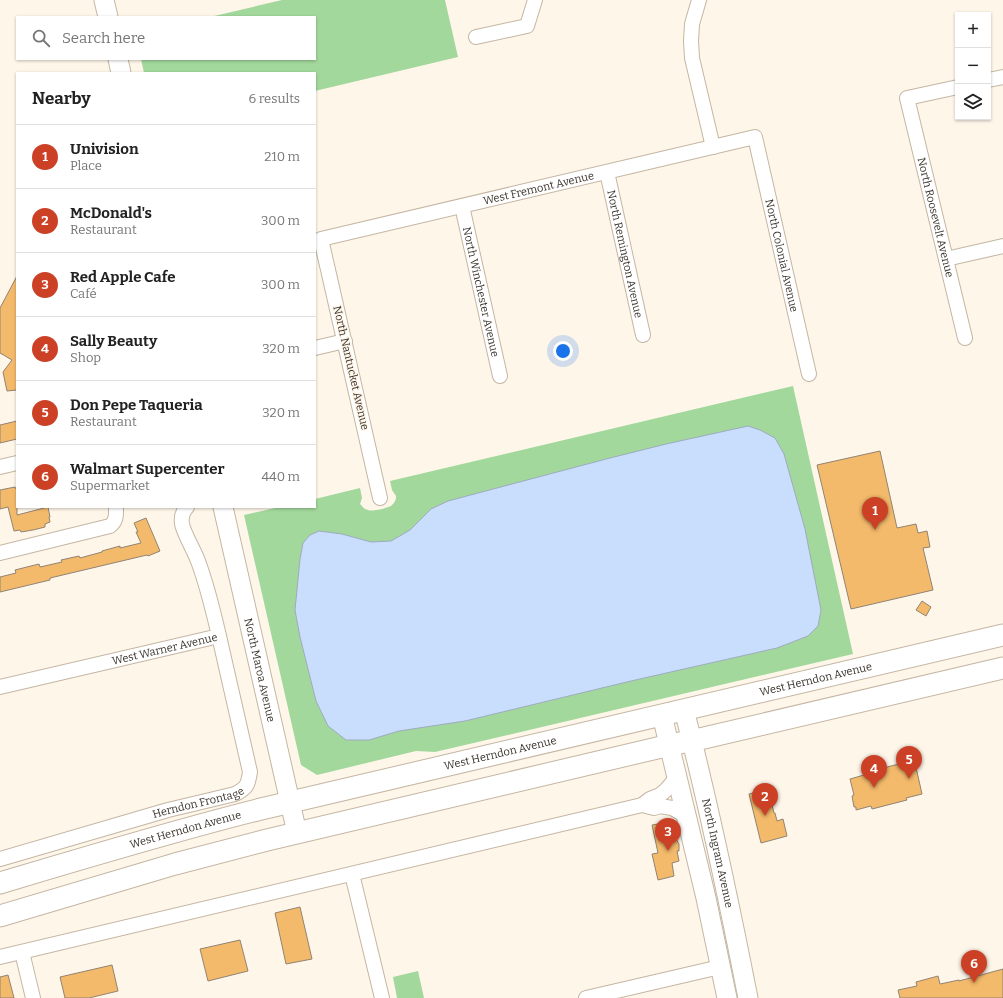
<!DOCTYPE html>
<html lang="en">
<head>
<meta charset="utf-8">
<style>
	:root { --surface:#fff; --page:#f2f2f2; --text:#222; --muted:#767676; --line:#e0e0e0; --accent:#cc4125 }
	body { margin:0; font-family:Bitter,serif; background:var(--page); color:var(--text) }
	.controls { position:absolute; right:12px; top:12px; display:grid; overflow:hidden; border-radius:0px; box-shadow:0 1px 3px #0004 }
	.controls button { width:36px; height:36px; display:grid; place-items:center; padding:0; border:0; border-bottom:1px solid var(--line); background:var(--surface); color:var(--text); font:20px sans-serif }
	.you { position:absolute; left:563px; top:351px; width:14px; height:14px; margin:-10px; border:3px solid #fff; border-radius:50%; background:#1a73e8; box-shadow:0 0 0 6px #1a73e833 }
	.badge { display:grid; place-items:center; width:26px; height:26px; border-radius:50%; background:var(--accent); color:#fff; font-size:13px; font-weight:700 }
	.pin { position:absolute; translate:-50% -33px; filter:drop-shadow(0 1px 2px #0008) }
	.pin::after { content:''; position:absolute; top:21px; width:14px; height:12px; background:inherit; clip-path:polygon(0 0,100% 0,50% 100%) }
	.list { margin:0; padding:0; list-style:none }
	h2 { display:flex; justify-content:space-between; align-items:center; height:52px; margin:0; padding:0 16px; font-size:17px }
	h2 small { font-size:13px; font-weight:400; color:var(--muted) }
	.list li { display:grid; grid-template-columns:26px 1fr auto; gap:12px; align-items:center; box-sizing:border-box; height:64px; padding:0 16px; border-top:1px solid var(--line) }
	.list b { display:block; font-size:15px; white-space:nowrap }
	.list p { margin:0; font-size:13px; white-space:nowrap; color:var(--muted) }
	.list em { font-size:13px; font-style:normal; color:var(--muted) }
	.icon { flex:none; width:22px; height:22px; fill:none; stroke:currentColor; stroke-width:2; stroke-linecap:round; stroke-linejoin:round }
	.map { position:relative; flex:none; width:1003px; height:998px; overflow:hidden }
	.search { position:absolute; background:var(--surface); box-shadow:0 1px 3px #0004; left:16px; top:16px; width:300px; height:44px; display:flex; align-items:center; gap:10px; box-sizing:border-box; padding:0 14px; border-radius:0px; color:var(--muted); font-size:15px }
	.panel { position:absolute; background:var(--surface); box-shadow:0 1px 3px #0004; left:16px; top:72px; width:300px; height:436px; border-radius:0px }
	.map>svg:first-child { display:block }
	.green { fill:#a2d89c }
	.water { fill:#c9defc; stroke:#9eabbe }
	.building { fill:#f4ba6b; stroke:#918372 }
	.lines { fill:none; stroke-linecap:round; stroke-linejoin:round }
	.street-casing { stroke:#c4b6a3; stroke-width:16 }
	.secondary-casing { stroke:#c4b6a3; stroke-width:21 }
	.primary-casing { stroke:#c4b6a3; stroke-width:23 }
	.street { stroke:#fff; stroke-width:14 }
	.secondary { stroke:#fff; stroke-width:19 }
	.primary { stroke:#fff; stroke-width:21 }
	.labels { text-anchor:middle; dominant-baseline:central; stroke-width:3; stroke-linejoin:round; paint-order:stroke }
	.street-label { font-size:11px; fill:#3a342d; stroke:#fff6ea }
</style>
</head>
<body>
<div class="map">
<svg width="1003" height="998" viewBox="0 0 1003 998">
	<rect width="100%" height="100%" fill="#fff6ea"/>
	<!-- green -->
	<g class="green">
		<path d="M282 0H445L458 57 315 91V73H144L141 59H315V17H210Z"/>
		<path d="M793 386 853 654 435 752 416 751 317 775 301 765 244 515 280 507H315V499L360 488 362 498 360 504C363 507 364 509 368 510 372 512 389 508 392 505 395 502 396 500 396 496L392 490 390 481Z"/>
		<path d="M418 971 424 998H397L393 977Z"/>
	</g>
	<!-- water -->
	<path class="water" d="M748 426 760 430 775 438 784 454 805 529 821 610 818 626 808 636 777 648 631 681 465 721 399 731 369 740H346L328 726 316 701 300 637 295 610 300 559 303 543 310 535 319 531 342 534 371 542 391 541 410 530 431 509 448 501 610 458 666 444Z"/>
	<!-- building -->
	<g class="building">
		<path d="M17 276V390L7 391 3 372 12 360 0 353V308Z"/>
		<path d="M17 421V439L0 443V425Z"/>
		<path d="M880 451 897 528 916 524 918 533 927 531 930 547 923 548 933 590 851 609 817 465Z"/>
		<path d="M15 487 16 489H17V515L48 507 50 517H49L50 522 45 524V527L33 530 21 532 20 530 14 531 8 507 0 509V490Z"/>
		<path d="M146 518 160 551 148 556 147 555 50 578V580L0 592V577L16 573 15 570 39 564 40 567 62 562 61 560 79 556 80 558 102 552V551L120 546V548L141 543 136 532H138L134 523Z"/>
		<path d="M922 601 931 607 926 616 916 610Z"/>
		<path d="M915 763 922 794 906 798 907 800 872 809 871 806 856 810V807H854L852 796 854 795 850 779 864 775 863 773 899 764 900 766Z"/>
		<path d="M768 789 774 813H775L777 821 783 819 787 836 761 843 749 794Z"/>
		<path d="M670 822 673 837 674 839H676L679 844V851H677L679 861 672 863 674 876 658 880 652 854 658 853 652 825Z"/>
		<path d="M300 907 312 959 286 964 275 913Z"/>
		<path d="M240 940 248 971 208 981 200 949Z"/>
		<path d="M112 965 118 991 89 998H65L60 977Z"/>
		<path d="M1003 969V998H900L898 990 917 986 916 982 938 976 940 984 959 980V981Z"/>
		<path d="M8 975 14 998H0V977Z"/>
	</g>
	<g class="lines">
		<defs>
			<g id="street">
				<path d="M699 0 692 24 691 41 692 58 713 147"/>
				<path d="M476 37 527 26 535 0"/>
				<path d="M988 80 1003 77"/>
				<path id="s1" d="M958 87 907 98 965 338"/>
				<path id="s2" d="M607 172 643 335"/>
				<path id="s3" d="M462 206 500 376"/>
				<path d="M946 259 1003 246"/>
				<path d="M315 348 345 341"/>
				<path d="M0 467 17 463"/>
				<path id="s4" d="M380 498 321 239 755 137 809 374"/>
				<path d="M0 553 110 526C117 521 116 514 116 507"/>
				<path id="s5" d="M0 687 219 636C213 610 207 585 198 561 194 550 184 534 182 524 181 517 182 512 187 507"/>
				<path d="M642 805 654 808 660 806 672 808 686 816"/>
				<path id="s6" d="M0 859 168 810 235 794C247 788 248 785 250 772L219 636"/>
				<path d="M352 874 382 998"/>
				<path d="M22 952 33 998"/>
				<path d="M0 957 642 805 650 799 660 795 666 790 677 777"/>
				<path d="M586 998 720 967"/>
			</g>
			<g id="secondary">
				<path d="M104 0 108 17"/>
				<path d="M118 59 121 73"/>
				<path id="s7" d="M223 507 297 833"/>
				<path id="s8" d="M684 710C709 805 729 902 748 998"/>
				<path d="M662 715 706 898 727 998"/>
			</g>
			<g id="primary">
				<path id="s9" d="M0 883C87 857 173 831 261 809L1003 635"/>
				<path d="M0 916 175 864 267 840 670 745 704 738 1003 668"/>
			</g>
		</defs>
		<!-- street casing -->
		<use href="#street" class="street-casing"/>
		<!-- secondary casing -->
		<use href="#secondary" class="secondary-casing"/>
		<!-- primary casing -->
		<use href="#primary" class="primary-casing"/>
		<!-- street -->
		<use href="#street" class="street"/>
		<!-- secondary -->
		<use href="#secondary" class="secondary"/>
		<!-- primary -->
		<use href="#primary" class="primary"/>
	</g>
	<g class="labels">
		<!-- street labels -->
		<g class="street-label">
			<text stroke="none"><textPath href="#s4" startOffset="489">West Fremont Avenue</textPath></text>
			<text stroke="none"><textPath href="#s1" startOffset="175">North Roosevelt Avenue</textPath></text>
			<text stroke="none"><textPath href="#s2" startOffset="84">North Remington Avenue</textPath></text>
			<text stroke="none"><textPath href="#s4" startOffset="833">North Colonial Avenue</textPath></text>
			<text stroke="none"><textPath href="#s3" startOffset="88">North Winchester Avenue</textPath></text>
			<text transform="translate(351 368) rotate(77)">North Nantucket Avenue</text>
			<text stroke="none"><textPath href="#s5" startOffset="169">West Warner Avenue</textPath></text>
			<text stroke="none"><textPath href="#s7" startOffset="167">North Maroa Avenue</textPath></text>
			<text stroke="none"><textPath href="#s9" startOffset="841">West Herndon Avenue</textPath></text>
			<text stroke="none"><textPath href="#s9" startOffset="517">West Herndon Avenue</textPath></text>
			<text stroke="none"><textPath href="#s6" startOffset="206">Herndon Frontage</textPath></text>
			<text stroke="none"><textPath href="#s9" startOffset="193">West Herndon Avenue</textPath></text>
			<text stroke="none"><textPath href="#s8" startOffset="147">North Ingram Avenue</textPath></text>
		</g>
	</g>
</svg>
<div class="controls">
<button>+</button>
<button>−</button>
<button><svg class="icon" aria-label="layers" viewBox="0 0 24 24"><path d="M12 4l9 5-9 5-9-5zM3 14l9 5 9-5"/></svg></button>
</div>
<div class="you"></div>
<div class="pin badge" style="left:875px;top:530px">1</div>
<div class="pin badge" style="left:765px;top:816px">2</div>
<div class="pin badge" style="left:668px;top:851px">3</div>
<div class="pin badge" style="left:874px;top:788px">4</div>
<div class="pin badge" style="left:909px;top:779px">5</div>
<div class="pin badge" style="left:974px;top:983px">6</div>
<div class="search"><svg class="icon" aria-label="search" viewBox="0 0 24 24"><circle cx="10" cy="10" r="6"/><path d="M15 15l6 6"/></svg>Search here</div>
<section class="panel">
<h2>Nearby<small>6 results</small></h2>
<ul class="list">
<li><span class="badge">1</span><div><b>Univision</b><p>Place</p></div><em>210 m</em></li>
<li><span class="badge">2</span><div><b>McDonald's</b><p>Restaurant</p></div><em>300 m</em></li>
<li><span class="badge">3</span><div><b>Red Apple Cafe</b><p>Café</p></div><em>300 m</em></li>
<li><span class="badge">4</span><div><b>Sally Beauty</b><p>Shop</p></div><em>320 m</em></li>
<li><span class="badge">5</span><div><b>Don Pepe Taqueria</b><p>Restaurant</p></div><em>320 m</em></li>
<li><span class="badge">6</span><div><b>Walmart Supercenter</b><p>Supermarket</p></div><em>440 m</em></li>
</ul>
</section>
</div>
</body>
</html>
